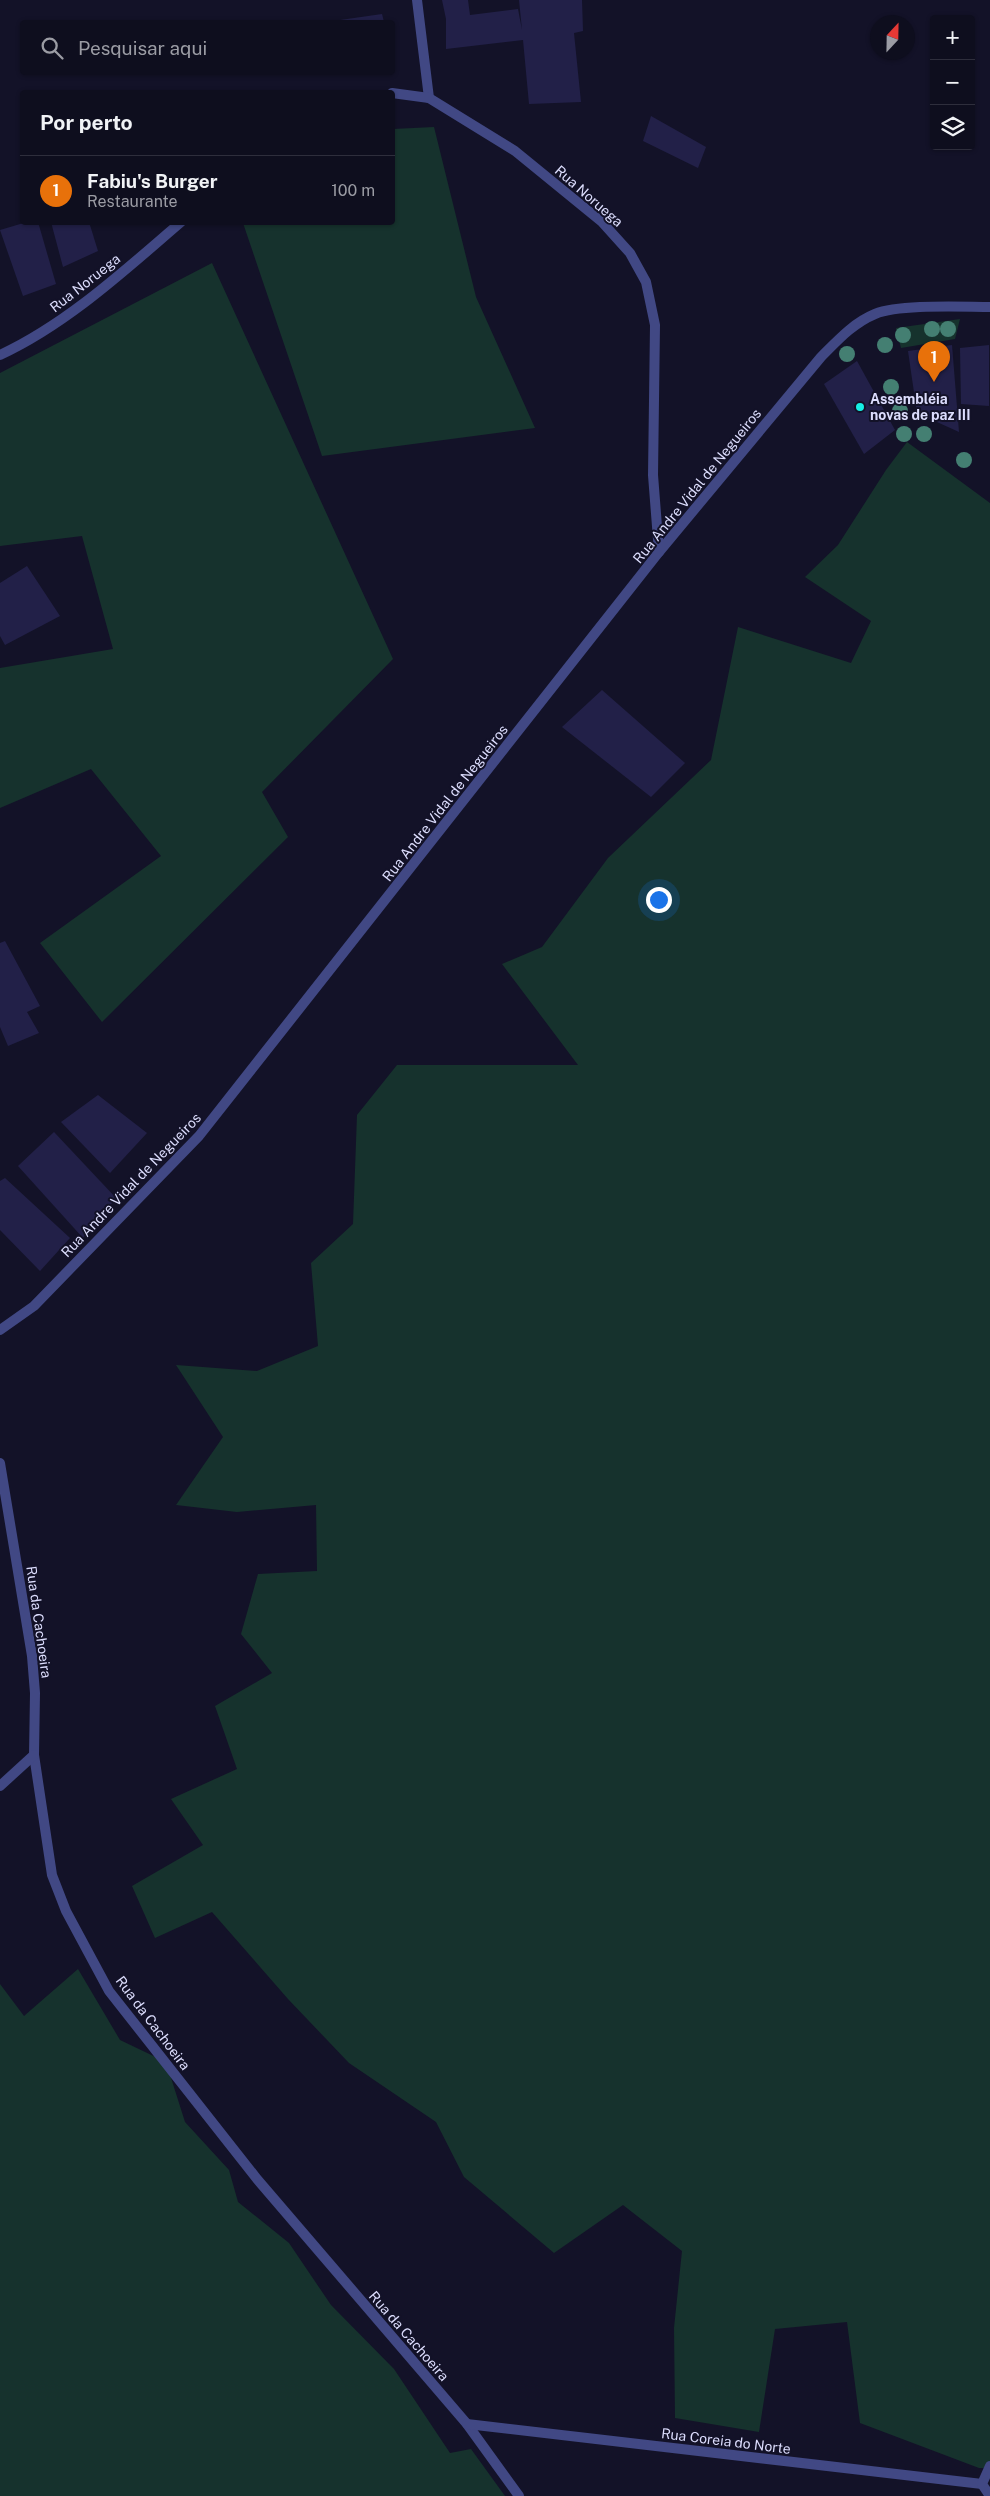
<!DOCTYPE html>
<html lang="pt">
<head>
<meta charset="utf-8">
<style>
	:root { --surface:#0e0e1e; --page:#171727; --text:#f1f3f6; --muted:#9b9ca4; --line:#2e2e3c; --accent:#d93025 }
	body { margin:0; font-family:"Public Sans",sans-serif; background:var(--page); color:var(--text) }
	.controls { position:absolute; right:15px; top:15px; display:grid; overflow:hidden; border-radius:5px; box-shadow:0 1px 4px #0004 }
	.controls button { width:45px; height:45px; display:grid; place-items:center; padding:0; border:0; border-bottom:1px solid var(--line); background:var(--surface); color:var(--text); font:25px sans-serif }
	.compass { position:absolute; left:870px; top:15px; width:45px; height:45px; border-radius:50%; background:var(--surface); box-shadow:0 1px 4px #0004; rotate:22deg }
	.you { position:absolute; left:658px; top:899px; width:18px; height:18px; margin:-12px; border:4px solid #fff; border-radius:50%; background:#1a73e8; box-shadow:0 0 0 8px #1a73e833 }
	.badge { display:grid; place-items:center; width:32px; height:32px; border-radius:50%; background:var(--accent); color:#fff; font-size:16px; font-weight:700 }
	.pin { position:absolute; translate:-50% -41px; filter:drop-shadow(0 1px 2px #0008) }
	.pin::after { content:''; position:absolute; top:26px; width:18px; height:15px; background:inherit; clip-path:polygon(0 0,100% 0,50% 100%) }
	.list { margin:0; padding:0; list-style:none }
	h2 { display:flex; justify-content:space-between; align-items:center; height:65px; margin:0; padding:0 20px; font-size:21px }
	h2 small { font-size:16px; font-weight:400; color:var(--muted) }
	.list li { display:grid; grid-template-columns:32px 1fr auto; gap:15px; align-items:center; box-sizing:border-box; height:70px; padding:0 20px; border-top:1px solid var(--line) }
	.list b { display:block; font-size:19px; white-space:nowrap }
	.list p { margin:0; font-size:16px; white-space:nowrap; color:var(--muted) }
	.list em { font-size:16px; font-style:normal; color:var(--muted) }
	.icon { flex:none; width:28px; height:28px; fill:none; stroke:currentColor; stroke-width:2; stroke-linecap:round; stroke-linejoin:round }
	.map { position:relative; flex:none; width:990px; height:2496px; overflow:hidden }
	.search { position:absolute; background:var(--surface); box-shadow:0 1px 4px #0004; left:20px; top:20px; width:375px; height:55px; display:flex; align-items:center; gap:12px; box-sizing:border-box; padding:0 18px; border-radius:5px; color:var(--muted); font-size:19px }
	.panel { position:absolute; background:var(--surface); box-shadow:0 1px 4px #0004; left:20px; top:90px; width:375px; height:135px; border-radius:5px }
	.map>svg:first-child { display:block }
	.green { fill:#16322d }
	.building { fill:#222048 }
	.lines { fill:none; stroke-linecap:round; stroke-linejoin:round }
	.street { stroke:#414884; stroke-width:10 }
	.tree { fill:#447f72 }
	.poi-dot { fill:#16efe5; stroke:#131228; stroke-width:2 }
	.labels { text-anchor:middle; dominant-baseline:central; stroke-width:4; stroke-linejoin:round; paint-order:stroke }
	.street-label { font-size:14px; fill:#dcddfd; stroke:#131228 }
	.poi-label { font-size:14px; font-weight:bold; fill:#dcddfd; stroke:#131228; text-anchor:start }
</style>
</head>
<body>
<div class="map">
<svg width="990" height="2496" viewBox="0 0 990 2496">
	<rect width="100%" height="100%" fill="#131228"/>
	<!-- green -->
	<g class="green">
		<path d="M434 127 476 297 535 428 322 456 243 223 392 222 393 129Z"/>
		<path d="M212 263 393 659 262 792 288 837 102 1022 40 943 161 856 91 769 0 808V668L113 649 82 536 0 546V373Z"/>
		<path d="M960 319 955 339 901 348 896 328Z"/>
		<path d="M907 442 990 503V2468H979L860 2423 847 2322 775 2329 759 2432 675 2418 674 2328 682 2251 623 2205 554 2253 464 2177 436 2122 349 2063 288 1999 212 1912 155 1938 132 1886 203 1845 171 1799 237 1769 215 1706 272 1673 241 1634 258 1574 317 1571 316 1505 237 1512 176 1505 223 1437 176 1365 257 1371 318 1346 311 1263 353 1224 357 1115 397 1065H578L502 964 542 947 608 858 711 760 738 627 851 663 871 621 805 577 838 545 886 470Z"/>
		<path d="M78 1969 120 2040 166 2062 185 2122 229 2170 238 2202 289 2243 331 2305 394 2369 450 2453 471 2449 505 2496H0V1984L24 2016Z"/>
	</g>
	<!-- building -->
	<g class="building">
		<path d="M442 0H468L470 15 518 9 522 30 519 0H582L583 31 574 33 581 102 529 104 523 40 446 49V19Z"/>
		<path d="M382 14 384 22H333V21Z"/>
		<path d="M651 116 706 147 698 168 643 141Z"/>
		<path d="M27 222H38L56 284 23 296 0 230Z"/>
		<path d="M51 222H89L98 251 63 267Z"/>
		<path d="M952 345 959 432 917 413 908 351Z"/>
		<path d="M989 345V406L961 404 960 348Z"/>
		<path d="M857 361 895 430 864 454 824 384Z"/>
		<path d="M27 566 60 616 5 645 0 636V583Z"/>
		<path d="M602 690 685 763 651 797 562 727Z"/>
		<path d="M5 941 40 1006 27 1012 39 1033 8 1046 0 1027V943Z"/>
		<path d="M98 1095 147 1133 110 1173 61 1122Z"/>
		<path d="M54 1132 116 1198 83 1238 18 1166Z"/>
		<path d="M5 1178 70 1238 40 1271 0 1230V1181Z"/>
	</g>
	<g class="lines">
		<!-- street -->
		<g class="street">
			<path d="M417 0 429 98"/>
			<path d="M392 93 429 98 515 151 602 222 630 253 646 282 655 325 653 475 659 552"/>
			<path d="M0 355C67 324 125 270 181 222"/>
			<path d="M0 1330 34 1306 199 1136 659 552 821 357C837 341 853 323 875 314 900 304 961 307 990 307"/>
			<path d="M0 1463 32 1656 35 1693 34 1755 52 1875 66 1911 109 1991 257 2179 467 2424 519 2496"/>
			<path d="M0 1786 34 1755"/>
			<path d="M467 2424 982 2484"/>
			<path d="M990 2496 982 2484 990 2466"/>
		</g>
	</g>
	<!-- trees -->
	<g class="tree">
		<circle cx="932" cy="329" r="8"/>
		<circle cx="948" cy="329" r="8"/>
		<circle cx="903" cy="335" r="8"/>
		<circle cx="885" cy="345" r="8"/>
		<circle cx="847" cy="354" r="8"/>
		<circle cx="891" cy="387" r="8"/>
		<circle cx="900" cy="411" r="8"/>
		<circle cx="904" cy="434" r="8"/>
		<circle cx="924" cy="434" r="8"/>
		<circle cx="964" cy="460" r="8"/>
	</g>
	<!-- markers -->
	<circle class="poi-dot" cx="860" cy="407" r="5"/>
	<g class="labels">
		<!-- street labels -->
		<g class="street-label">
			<text transform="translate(589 196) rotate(41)">Rua Noruega</text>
			<text transform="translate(85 283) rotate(-38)">Rua Noruega</text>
			<text transform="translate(697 486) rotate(-51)">Rua Andre Vidal de Negueiros</text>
			<text transform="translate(445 803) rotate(-52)">Rua Andre Vidal de Negueiros</text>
			<text transform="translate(131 1185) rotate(-46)">Rua Andre Vidal de Negueiros</text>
			<text transform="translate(39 1622) rotate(82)">Rua da Cachoeira</text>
			<text transform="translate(153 2023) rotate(53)">Rua da Cachoeira</text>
			<text transform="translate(409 2336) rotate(49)">Rua da Cachoeira</text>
			<text transform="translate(726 2441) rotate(7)">Rua Coreia do Norte</text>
		</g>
		<!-- poi labels -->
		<g class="poi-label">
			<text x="870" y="399">Assembléia<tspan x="870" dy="16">novas de paz III</tspan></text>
		</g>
	</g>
</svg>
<div class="controls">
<button>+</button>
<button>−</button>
<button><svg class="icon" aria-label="layers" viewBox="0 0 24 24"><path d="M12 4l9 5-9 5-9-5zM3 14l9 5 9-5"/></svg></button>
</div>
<svg class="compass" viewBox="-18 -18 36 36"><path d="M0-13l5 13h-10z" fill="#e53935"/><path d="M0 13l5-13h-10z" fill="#9b9ca4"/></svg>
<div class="you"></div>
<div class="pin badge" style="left:934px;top:382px;background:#e8710a">1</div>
<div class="search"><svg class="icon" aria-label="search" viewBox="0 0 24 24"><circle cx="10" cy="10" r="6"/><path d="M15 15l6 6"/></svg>Pesquisar aqui</div>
<section class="panel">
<h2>Por perto<small></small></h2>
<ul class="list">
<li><span class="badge" style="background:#e8710a">1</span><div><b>Fabiu's Burger</b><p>Restaurante</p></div><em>100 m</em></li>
</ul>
</section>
</div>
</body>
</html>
